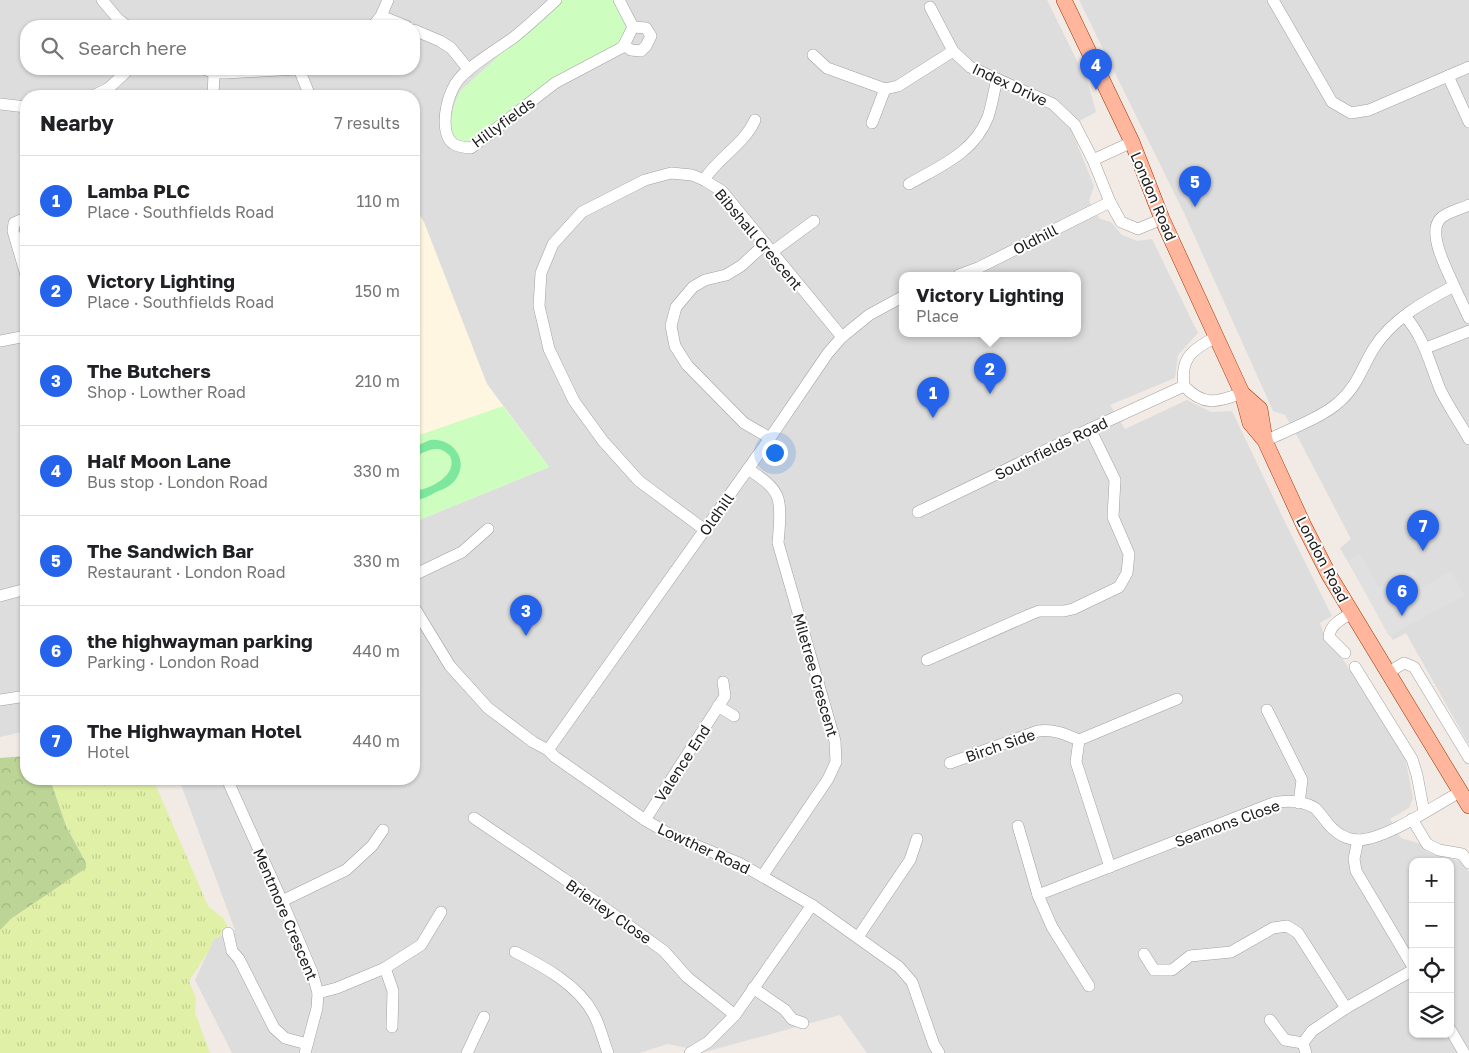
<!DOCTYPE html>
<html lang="en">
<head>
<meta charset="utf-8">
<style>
	:root { --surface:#fff; --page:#f6f6f6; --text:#202124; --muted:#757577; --line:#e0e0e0; --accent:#2563eb }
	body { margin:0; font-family:"Golos Text",sans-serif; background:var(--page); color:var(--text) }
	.controls { position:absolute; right:15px; bottom:15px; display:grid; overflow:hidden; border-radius:10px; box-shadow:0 1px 4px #0004 }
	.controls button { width:45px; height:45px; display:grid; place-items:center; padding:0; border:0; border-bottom:1px solid var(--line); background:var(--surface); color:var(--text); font:25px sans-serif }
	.you { position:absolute; left:774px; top:452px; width:18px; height:18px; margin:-12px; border:4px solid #fff; border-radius:50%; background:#1a73e8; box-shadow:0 0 0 8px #1a73e833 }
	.badge { display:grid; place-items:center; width:32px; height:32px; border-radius:50%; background:var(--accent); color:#fff; font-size:16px; font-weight:700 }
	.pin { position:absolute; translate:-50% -41px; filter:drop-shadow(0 1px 2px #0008) }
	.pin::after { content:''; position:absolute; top:26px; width:18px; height:15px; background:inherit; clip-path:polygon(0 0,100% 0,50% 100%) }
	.popup { position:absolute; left:899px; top:272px; width:182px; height:65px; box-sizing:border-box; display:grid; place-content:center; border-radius:10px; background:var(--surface); filter:drop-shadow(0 1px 4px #0005); font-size:16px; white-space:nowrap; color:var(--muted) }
	.popup b { font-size:19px; color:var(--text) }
	.popup::after { content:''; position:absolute; left:50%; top:100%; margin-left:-10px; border:10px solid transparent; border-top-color:var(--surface) }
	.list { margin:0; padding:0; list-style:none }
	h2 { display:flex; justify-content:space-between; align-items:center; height:65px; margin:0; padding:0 20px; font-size:21px }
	h2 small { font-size:16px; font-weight:400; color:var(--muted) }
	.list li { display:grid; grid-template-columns:32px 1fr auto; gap:15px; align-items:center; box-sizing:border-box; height:90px; padding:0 20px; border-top:1px solid var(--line) }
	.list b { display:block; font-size:19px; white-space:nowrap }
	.list p { margin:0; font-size:16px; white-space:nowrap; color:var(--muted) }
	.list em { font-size:16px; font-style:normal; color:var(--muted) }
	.icon { flex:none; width:28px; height:28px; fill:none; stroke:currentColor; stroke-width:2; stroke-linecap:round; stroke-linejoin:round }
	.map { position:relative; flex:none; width:1469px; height:1053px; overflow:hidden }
	.search { position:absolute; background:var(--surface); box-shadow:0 1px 4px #0004; left:20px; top:20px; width:400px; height:55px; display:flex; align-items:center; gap:12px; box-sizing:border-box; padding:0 18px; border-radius:20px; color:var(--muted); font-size:19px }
	.panel { position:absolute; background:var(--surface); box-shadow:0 1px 4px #0004; left:20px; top:90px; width:400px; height:695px; border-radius:20px }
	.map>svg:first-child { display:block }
	.residential { fill:#dedddd; fill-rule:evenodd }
	.education { fill:#fff6e1 }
	.grass { fill:url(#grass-tufts) }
	.forest { fill:url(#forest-crowns) }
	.park { fill:#cefebf }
	.pitch { fill:#7ce79d }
	.parking { fill:#e0e0e0 }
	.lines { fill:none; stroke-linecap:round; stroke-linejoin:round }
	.minor-casing { stroke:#a1a1a1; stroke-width:12 }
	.major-casing { stroke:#9c3800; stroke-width:16 }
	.minor { stroke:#fff; stroke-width:11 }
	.major { stroke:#ffb69d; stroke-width:15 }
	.labels { text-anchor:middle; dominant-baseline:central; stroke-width:4; stroke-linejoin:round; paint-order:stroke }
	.street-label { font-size:15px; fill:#202020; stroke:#fff }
</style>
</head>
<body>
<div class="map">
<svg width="1469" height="1053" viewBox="0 0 1469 1053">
	<defs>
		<pattern id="grass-tufts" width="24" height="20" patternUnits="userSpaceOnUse" patternTransform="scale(1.25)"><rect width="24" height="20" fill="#e1f0a7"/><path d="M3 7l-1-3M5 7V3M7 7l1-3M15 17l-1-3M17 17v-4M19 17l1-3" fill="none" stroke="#c1ce8f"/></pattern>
		<pattern id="forest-crowns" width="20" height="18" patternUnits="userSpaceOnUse" patternTransform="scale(1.25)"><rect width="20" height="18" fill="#bcd496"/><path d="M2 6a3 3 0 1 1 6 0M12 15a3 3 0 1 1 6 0" fill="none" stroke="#a1b681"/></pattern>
	</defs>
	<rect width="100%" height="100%" fill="#f1eae5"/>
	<!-- residential -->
	<g class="residential">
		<path d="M0 0H1047L1088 83 1096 112 1081 120 1073 134 1094 186 1089 201 1100 219 1111 222 1122 235 1137 241 1152 239 1198 333 1178 355 1175 378 1110 405 1125 429 1187 400 1211 412 1232 411 1286 524 1332 616 1320 623 1326 640 1344 661 1405 757 1413 798 1409 808 1390 819 1401 838 1421 844 1426 851 1433 854 1459 861 1464 863 1469 872V1053H867L840 1015 705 1052 668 1044 639 1053H232L195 980 214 939 235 930 179 779H414V96H26V731L0 737ZM26 26H414V69H26ZM902 275H1078V333H902ZM1413 862H1450V1034H1413Z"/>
		<path d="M1079 0H1469V745L1406 633 1393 640 1340 548 1351 539 1301 443 1285 415 1273 411 1185 215Z"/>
	</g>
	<!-- education -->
	<path class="education" d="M414 206 424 222 487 384 549 467 414 522Z"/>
	<!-- grass -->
	<path class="grass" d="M50 779H153L208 906 223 918 228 927 223 929 221 936 214 939 208 952 189 981 196 998 195 1013 210 1053H0V930L12 918 86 863 66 826Z"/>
	<!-- forest -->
	<path class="forest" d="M26 756V779H50L66 826 86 863V868L12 918 0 930V758Z"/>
	<!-- park -->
	<g class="park">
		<path d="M560 0H613L627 29 618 45 470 142 460 141 451 134C450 117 453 106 460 91Z"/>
		<path d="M503 406 549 467 414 522V437Z"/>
	</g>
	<!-- pitch -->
	<path class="pitch" d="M430 440C451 437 470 459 456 479 451 486 444 489 436 492 429 496 422 500 414 500V491C429 490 459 475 450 456 438 443 427 451 414 457V447Z"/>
	<!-- parking -->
	<path class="parking" d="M1360 554 1379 588 1413 570 1423 587 1451 571 1465 595 1389 636 1348 561Z"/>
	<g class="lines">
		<defs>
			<g id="minor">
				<path d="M102 0 118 19 127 26"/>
				<path d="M556 0C542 13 528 26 513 38 499 48 464 69 456 83 448 96 443 115 446 131 449 145 457 147 471 148L555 83 621 48 624 45 633 27 619 0"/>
				<path d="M1273 0 1332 102 1351 113 1369 110 1469 67"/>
				<path d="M930 7 953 51 970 67 1053 104 1075 125 1093 160 1110 202 1121 222 1138 229 1162 219"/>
				<path d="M381 16 406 26"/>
				<path d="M373 26 381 16 388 0"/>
				<path d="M414 30 440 41 451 48 469 70"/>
				<path d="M624 45 631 50 641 51 646 46 651 36 646 28 633 27"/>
				<path d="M813 55 827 68 885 89 898 86 953 51"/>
				<path d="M204 69 214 73H226L296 69"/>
				<path d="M299 69 310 96"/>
				<path d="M1448 76 1469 122"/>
				<path d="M93 96 109 88 129 69"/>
				<path d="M213 96 214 73"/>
				<path d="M0 104 26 107"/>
				<path d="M872 123 885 89"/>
				<path d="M1093 160 1132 142"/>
				<path d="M704 180C718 157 744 145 755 120"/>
				<path d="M909 184C940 166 974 153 988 117 992 105 994 91 997 79"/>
				<path d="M26 220 23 219 14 223 13 231 26 275"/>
				<path d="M765 244 741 266 726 275 705 280 693 287 676 307 671 326 675 346 687 365 744 423 770 438"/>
				<path d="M20 248 26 230"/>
				<path d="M772 252 814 221"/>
				<path d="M959 275 978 268 1110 202"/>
				<path d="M1454 286 1469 318"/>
				<path d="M1405 316C1425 339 1429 362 1440 389 1448 406 1460 423 1469 439"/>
				<path d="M1216 337C1193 349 1180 357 1184 386 1204 407 1217 402 1242 393"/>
				<path d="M0 341 26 336"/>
				<path d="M1426 348 1469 331"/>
				<path d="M1265 441C1286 431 1323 417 1339 402 1357 387 1362 367 1374 348 1392 319 1425 301 1454 286 1447 269 1427 234 1440 219 1446 212 1461 209 1469 205"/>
				<path d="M748 469C758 476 772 484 777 496 782 507 779 531 778 543L835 741 836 762 828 779 763 875"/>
				<path d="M918 512 1090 429 1184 386"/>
				<path d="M705 530 639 481 603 441 574 401 549 349 539 306 541 273 553 244 582 212 645 180 671 173 692 175 704 180 722 191 842 337"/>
				<path d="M414 575 462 552 488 529"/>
				<path d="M0 596 26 589"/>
				<path d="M414 607 450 666 488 708 533 742 548 750 555 757 645 820 671 835 739 863 812 905 899 967 912 982 934 1045 939 1053"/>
				<path d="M1345 653 1329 637C1330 624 1342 619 1352 613"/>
				<path d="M927 660 1029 615 1039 611H1064L1073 609 1119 587 1127 573 1129 554 1113 517 1115 480 1090 429"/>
				<path d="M1355 667 1412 759 1417 775 1424 812"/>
				<path d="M1389 672 1404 663 1414 667 1469 758"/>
				<path d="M0 700 26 696"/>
				<path d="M718 706 734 716"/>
				<path d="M1267 710 1302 780 1299 803"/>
				<path d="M548 750 770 438 828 353 842 337 869 315 902 297"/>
				<path d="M950 763 1038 731C1054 729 1065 734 1079 740"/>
				<path d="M227 779 282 901 312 972 318 993 317 1008 305 1053"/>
				<path d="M474 818 563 878 664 951 687 977 735 1015"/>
				<path d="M1412 819 1427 844 1439 850 1462 854 1469 863"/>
				<path d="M645 820 725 696 723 682"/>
				<path d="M1018 826 1038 895 1052 927 1089 986"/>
				<path d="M1358 840 1354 859 1356 871 1413 967"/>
				<path d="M1110 867 1076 762 1079 740 1177 699"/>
				<path d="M1038 895 1273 803C1287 800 1303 801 1315 808 1318 811 1322 816 1325 820 1333 831 1345 840 1360 840 1388 838 1434 806 1460 792"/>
				<path d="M282 901 346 870 372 846 383 830"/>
				<path d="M228 933 232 951 239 959 274 1028 285 1038 307 1044"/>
				<path d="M858 937 910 860 917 839"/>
				<path d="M515 952C543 966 578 985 593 1013 600 1025 603 1040 608 1053"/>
				<path d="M1144 954 1154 970H1172L1190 956 1231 952 1273 928 1287 926 1298 933 1346 1008"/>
				<path d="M385 968 393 991 392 1027"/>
				<path d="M753 988 785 1010 792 1019 803 1023"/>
				<path d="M318 993 337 988 385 968 421 945 441 912"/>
				<path d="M1270 1020 1285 1040 1303 1043"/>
				<path d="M1450 1029 1464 1053"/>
				<path d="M467 1053 484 1017"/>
				<path d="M690 1053 708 1042 735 1015 812 905"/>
				<path d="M1306 1053 1303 1043 1312 1031 1346 1008 1413 970"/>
			</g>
			<g id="major">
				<path d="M1064 0 1132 142 1162 219 1242 393 1250 423 1265 441 1304 526 1329 575 1469 806"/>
				<path d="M1242 393 1260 409 1265 440"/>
			</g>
		</defs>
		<!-- minor casing -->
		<use href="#minor" class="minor-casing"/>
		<!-- major casing -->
		<use href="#major" class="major-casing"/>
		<!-- minor -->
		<use href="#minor" class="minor"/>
		<!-- major -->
		<use href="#major" class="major"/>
	</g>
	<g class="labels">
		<!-- street labels -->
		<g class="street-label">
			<text transform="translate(1010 84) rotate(25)">Index Drive</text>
			<text transform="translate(503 122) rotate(-36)">Hillyfields</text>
			<text transform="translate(1154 196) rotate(67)">London Road</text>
			<text transform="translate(759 239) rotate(50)">Bibshall Crescent</text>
			<text transform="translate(1035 239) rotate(-27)">Oldhill</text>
			<text transform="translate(1051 448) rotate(-26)">Southfields Road</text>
			<text transform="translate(716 514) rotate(-55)">Oldhill</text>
			<text transform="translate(1323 559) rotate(62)">London Road</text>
			<text transform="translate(816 675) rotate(74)">Miletree Crescent</text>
			<text transform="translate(1000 745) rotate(-19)">Birch Side</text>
			<text transform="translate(682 763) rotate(-57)">Valence End</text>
			<text transform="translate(1227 823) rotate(-20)">Seamons Close</text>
			<text transform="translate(704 848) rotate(25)">Lowther Road</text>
			<text transform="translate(609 911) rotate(35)">Brierley Close</text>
			<text transform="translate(286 914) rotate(67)">Mentmore Crescent</text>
		</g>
	</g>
</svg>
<div class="controls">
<button>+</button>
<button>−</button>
<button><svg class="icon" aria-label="locate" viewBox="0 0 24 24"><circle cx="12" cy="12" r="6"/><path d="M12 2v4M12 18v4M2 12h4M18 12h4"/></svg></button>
<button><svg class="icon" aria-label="layers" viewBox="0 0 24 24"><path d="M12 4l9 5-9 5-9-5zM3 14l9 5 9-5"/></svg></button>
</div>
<div class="you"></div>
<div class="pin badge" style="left:933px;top:418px">1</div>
<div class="pin badge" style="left:990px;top:394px">2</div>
<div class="popup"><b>Victory Lighting</b>Place</div>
<div class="pin badge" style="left:526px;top:636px">3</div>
<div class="pin badge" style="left:1096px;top:90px">4</div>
<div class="pin badge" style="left:1195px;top:207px">5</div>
<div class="pin badge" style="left:1402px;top:616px">6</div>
<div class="pin badge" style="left:1423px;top:551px">7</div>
<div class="search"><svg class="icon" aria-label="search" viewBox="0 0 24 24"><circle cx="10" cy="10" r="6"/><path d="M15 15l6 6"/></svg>Search here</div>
<section class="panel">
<h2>Nearby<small>7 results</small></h2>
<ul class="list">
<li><span class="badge">1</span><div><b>Lamba PLC</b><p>Place · Southfields Road</p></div><em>110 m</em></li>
<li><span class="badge">2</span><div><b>Victory Lighting</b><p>Place · Southfields Road</p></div><em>150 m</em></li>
<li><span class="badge">3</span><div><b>The Butchers</b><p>Shop · Lowther Road</p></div><em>210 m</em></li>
<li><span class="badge">4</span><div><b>Half Moon Lane</b><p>Bus stop · London Road</p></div><em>330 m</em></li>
<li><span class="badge">5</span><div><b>The Sandwich Bar</b><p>Restaurant · London Road</p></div><em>330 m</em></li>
<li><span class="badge">6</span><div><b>the highwayman parking</b><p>Parking · London Road</p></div><em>440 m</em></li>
<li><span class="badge">7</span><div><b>The Highwayman Hotel</b><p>Hotel</p></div><em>440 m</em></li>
</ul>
</section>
</div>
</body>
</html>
